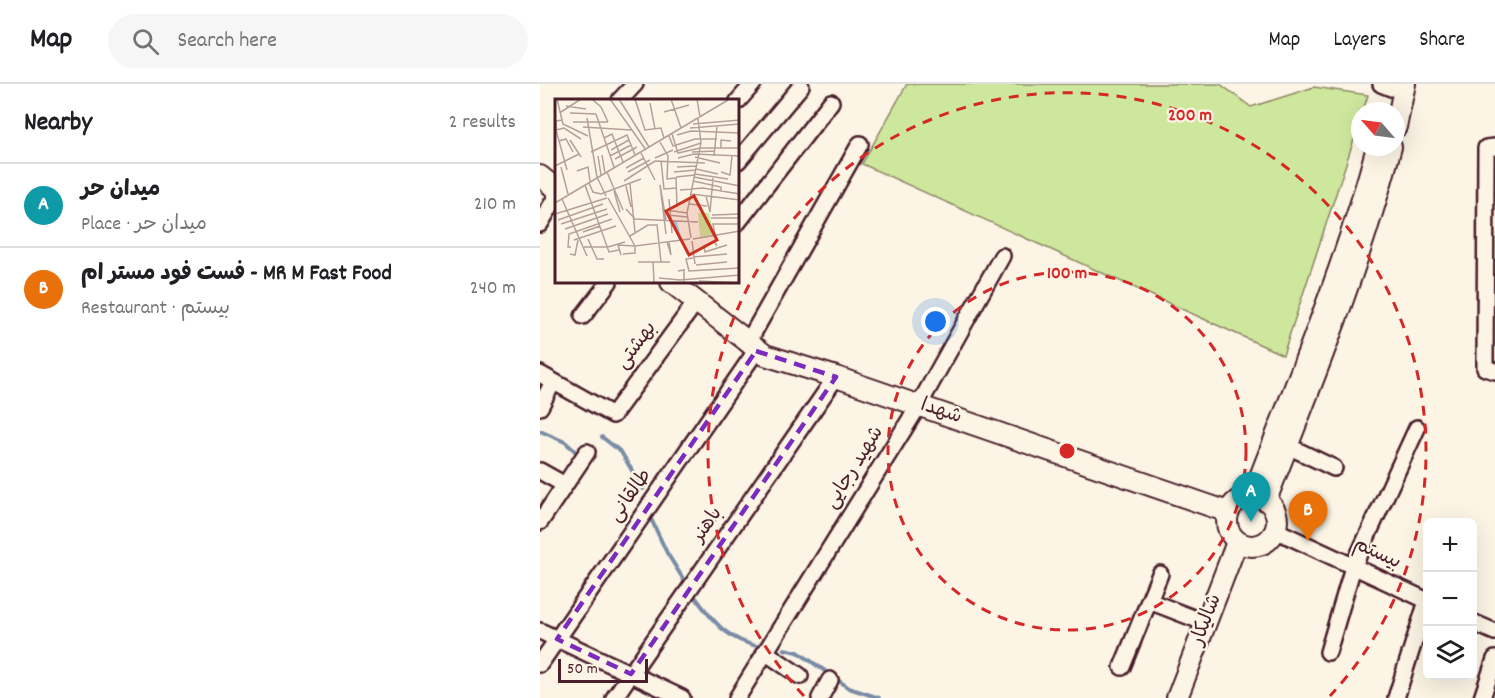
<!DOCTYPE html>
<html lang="en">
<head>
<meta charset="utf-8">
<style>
	:root { --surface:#fff; --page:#f6f6f6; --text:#202124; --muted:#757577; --line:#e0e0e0; --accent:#c8321e }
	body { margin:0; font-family:Dekko,"Playpen Sans Arabic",sans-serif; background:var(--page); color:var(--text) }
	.controls { position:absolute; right:18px; bottom:18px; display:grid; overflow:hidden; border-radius:9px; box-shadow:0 6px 24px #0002 }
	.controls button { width:54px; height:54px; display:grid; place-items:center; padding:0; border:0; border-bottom:2px solid var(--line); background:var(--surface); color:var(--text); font:30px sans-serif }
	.compass { position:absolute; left:811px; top:18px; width:54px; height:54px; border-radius:50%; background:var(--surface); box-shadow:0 6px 24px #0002; rotate:298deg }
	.scale { position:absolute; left:18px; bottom:15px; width:90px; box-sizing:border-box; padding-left:6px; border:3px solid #4a1f2b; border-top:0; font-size:16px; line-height:21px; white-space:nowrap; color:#4a1f2b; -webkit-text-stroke:4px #fcf5e5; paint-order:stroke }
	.you { position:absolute; left:396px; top:238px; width:21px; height:21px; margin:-15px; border:4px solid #fff; border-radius:50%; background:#1a73e8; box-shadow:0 0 0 9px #1a73e833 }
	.badge { display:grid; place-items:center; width:39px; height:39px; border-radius:50%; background:var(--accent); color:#fff; font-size:20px; font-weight:700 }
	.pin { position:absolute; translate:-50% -50px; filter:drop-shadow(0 2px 3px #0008) }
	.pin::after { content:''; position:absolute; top:32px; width:21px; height:18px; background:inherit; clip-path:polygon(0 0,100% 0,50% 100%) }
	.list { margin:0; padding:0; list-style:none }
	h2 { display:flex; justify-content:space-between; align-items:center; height:78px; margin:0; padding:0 24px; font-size:26px }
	h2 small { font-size:20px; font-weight:400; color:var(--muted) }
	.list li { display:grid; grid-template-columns:39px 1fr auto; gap:18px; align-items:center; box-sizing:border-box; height:84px; padding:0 24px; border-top:2px solid var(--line) }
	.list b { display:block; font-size:22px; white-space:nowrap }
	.list p { margin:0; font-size:20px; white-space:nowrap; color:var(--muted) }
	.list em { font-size:20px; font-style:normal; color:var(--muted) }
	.icon { flex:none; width:33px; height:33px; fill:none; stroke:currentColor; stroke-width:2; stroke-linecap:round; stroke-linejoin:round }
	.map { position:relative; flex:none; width:955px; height:614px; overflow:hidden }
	header { display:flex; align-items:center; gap:36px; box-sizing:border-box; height:84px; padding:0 30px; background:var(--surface); border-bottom:2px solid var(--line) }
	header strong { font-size:28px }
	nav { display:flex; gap:33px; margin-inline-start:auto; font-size:21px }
	.search { width:420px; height:54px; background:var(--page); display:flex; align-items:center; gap:15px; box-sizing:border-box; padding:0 21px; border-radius:33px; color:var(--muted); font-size:22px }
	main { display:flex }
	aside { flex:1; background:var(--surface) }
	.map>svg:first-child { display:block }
	.green { fill:#cde79d; stroke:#8c8364; stroke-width:1.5 }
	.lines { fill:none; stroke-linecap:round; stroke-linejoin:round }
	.stream { stroke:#798ca7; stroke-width:4 }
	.minor-casing { stroke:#4a1f2b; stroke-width:20 }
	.major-casing { stroke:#4a1f2b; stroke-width:24 }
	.minor { stroke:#fcf5e5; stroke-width:15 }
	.major { stroke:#fcf5e5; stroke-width:20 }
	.marked { fill:none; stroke:#7b2cbf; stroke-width:4.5; stroke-dasharray:12 8; stroke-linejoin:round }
	.ring { fill:none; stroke:#d62828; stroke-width:3; stroke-dasharray:10 8 }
	.labels { text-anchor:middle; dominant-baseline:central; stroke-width:4.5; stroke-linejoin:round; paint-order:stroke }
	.street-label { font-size:20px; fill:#4a1f2b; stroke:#fcf5e5 }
	.inset-river { fill:none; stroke:#98d5f9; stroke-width:3 }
	.inset-road { fill:none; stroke:#b59f9b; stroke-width:1.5 }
	.view { fill:#c8321e; fill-opacity:0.15; stroke:#c8321e; stroke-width:3 }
	.inset-edge { fill:none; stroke:#4a1f2b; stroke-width:3 }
	.centre { fill:#d62828; stroke:#fcf5e5; stroke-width:3 }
	.ring-label { font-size:18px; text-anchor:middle; font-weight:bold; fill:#d62828; stroke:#fcf5e5; stroke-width:4.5; stroke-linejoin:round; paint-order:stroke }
</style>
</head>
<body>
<header>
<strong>Map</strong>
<div class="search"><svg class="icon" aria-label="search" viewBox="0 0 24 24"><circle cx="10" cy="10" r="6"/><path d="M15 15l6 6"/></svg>Search here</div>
<nav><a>Map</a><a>Layers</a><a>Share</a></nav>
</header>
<main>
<aside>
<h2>Nearby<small>2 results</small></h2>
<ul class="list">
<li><span class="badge" style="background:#0f9aa8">A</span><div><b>میدان حر</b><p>Place · میدان حر</p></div><em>210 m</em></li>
<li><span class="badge" style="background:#e8710a">B</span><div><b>فست فود مستر ام - MR M Fast Food</b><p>Restaurant · بیستم</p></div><em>240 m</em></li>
</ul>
</aside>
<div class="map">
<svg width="955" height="614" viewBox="0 0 955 614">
	<rect width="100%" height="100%" fill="#fcf5e5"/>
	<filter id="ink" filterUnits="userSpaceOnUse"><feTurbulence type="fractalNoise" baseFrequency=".0167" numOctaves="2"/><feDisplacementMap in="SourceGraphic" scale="12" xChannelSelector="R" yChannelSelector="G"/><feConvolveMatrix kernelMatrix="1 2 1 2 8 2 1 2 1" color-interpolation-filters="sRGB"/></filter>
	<g filter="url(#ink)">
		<!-- green -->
		<path class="green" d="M367 0H680L711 23 774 3 828 11 823 27H820V37L743 271 322 80Z"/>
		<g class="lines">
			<!-- stream -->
			<g class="stream">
				<path d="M0 347 25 358 35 367"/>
				<path d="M62 353 81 368 103 405"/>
				<path d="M112 437 127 469 147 501"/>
				<path d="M156 514C175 540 189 557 221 563"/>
				<path d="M244 565 258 568 309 604 339 614"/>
			</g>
			<defs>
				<g id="minor">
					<path d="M841 0 851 4"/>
					<path d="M80 16 95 0"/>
					<path d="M198 17 213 0"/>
					<path d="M955 63 946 64 945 284 955 287"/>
					<path d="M198 77 261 2"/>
					<path d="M198 138 291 18"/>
					<path d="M0 140 16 113"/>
					<path d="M43 232 69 198"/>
					<path d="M207 260 320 60"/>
					<path d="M0 290 73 331 156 218"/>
					<path d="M0 323 13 298"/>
					<path d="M748 362 794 384"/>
					<path d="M0 387 25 401"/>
					<path d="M0 438 47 368"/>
					<path d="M735 446 888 517"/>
					<path d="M609 517 666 539"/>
					<path d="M932 538 955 548"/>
					<path d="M0 547 142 614"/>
					<path d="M225 568 260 592"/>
					<path d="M788 568 813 483 877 344"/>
					<path d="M0 580 216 267"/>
					<path d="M582 583 620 490"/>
					<path d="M74 614 296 293"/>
					<path d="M197 614 379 321 462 172"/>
					<path d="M280 614 290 596"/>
					<path d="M856 614 887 517"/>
					<path d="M942 614 955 575"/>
				</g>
				<g id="major">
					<path d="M856 43 865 0"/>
					<path d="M0 92 16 105"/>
					<path d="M131 198 225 271 296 293 688 428"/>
					<path d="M713 411C757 296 805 183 837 63"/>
					<circle cx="712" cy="437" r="25"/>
					<path d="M726 416C772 299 819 184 851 63"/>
					<path d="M637 614 697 458"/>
				</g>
			</defs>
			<!-- minor casing -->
			<use href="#minor" class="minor-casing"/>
			<!-- major casing -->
			<use href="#major" class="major-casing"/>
			<!-- minor -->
			<use href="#minor" class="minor"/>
			<!-- major -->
			<use href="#major" class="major"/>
		</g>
	</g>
	<!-- marked area -->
	<path class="marked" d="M216 267 296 293 91 590 17 555Z"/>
	<!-- distance rings -->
	<g class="ring">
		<circle cx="527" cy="367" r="179"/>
		<path d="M264 612A359 359 0 1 1 790 612"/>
	</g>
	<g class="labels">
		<!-- street labels -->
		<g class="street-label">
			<text transform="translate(97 262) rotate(-53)">بهشتی</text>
			<text transform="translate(401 328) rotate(19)">شهدا</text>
			<text transform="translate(315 384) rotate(-58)">شهید رجایی</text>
			<text transform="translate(91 412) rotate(-55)">طالقانی</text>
			<text transform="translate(168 441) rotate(-55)">باهنر</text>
			<text transform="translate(837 470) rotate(25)">بیستم</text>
			<text transform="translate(667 536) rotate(-69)">شالیکار</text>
		</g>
	</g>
	<!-- overview -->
	<g transform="translate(15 15)">
		<rect width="184" height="184" fill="#fcf5e5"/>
		<path d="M143 114H154L159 135 145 138Z" fill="#cde79d"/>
		<path class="inset-river" d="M120 122 125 140"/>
		<path class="inset-road" d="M2 0 8 25 33 37M37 0 46 8 53 23M55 0 91 51M64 0 94 48M80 0 90 31 106 29 109 39M116 0 126 29M142 0 145 18M95 4 100 30M11 7 31 10M6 13 26 0M109 13 134 6M15 14 41 15M41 15 59 68M32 19 42 78M7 21 1 22V31L12 71M18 23H53M138 25 185 21M28 28 76 31M135 29 185 25M1 31 9 29 26 40M117 35 123 54 145 49M122 36 136 32 185 34M114 37 118 47 140 40H162M49 39 57 35 68 63M15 41 26 58M4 42 11 40 18 53M105 43 113 57 112 80 121 79M145 49H185M166 49V41L176 42M56 51 74 41M36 53 72 36 80 56M119 53 146 44M137 53 160 52M86 54 100 81M47 56 50 74M43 57 46 76M55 57 76 46M159 57 162 27M140 58 165 64M100 59 118 51M123 59 139 55 185 57M60 60 82 48M100 62 150 64M106 62 109 90 122 89M0 67 24 55M6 68 13 95M122 68 141 67M71 69 89 59M141 70 163 75M22 72 33 68 35 82M52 73 68 111M73 73 95 61M119 73 141 71M166 73 175 76 177 57M140 75 173 80M42 78 51 97M121 78 140 76M139 78 185 87M121 79 122 108M69 82 100 62M138 82 166 88V92M34 84 38 93 46 95 86 80M75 85 80 133M30 86 54 153 64 151M71 87 76 108M125 91 148 89 185 95M59 92 65 113M136 95 185 101M151 97 155 113 158 79M53 99 80 147 135 140M7 100 32 157M114 100 117 134M0 104 173 1M134 105 152 107M71 110 80 120 143 123M112 111 132 114M0 115 52 99M113 116 132 118M157 116 185 115M156 119H185M3 121 48 105M6 125 52 110M10 130 53 115M28 133 45 127M111 135 105 86 111 121M160 136 158 125H185M75 137 93 126H102L106 163M136 139 132 114 146 44 143 20M33 140 42 160H49M138 140 185 132M19 141 61 127M137 142 140 165M112 143 116 156 114 143M162 147 159 142 149 147 150 153 172 146M16 148H13L14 135 57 120M29 148H53L70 143M15 155 20 156 23 141M68 155 80 154V147M66 156 63 146 79 147M138 158 172 155M138 159 131 160 134 172 185 169M83 163H115M98 163 99 183M141 166 172 163M123 172 129 171V184M104 179 125 181M125 181 185 176M144 182 185 184M90 184H117"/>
		<path class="view" d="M139 97 162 141 134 156 111 112Z"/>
		<rect width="184" height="184" class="inset-edge"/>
	</g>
	<circle cx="527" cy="367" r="9" class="centre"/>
	<g class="ring-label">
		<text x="650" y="36">200 m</text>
		<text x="527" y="194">100 m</text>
	</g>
</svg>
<div class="controls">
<button>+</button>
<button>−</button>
<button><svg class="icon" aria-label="layers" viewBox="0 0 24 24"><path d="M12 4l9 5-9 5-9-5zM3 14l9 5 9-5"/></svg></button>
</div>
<svg class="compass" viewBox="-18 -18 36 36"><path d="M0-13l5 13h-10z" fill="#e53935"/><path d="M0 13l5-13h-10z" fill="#757577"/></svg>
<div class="scale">50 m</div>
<div class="you"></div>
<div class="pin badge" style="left:711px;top:438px;background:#0f9aa8">A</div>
<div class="pin badge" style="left:768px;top:457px;background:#e8710a">B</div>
</div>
</main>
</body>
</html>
